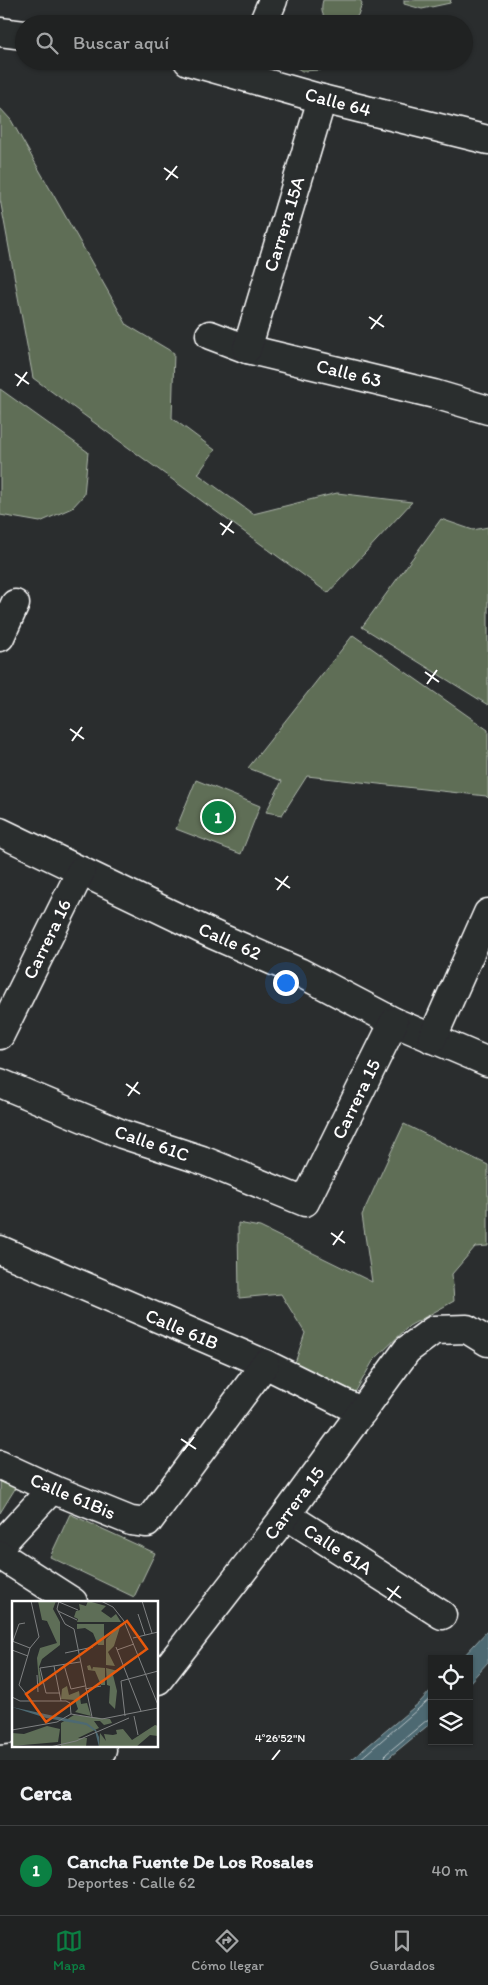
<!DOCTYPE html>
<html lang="es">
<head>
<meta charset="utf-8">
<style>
	:root { --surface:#202222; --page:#2d2f2f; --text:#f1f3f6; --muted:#a2a4a5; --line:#3d3f40; --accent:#0b8043 }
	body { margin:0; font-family:Itim,sans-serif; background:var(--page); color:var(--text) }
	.controls { position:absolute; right:15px; bottom:15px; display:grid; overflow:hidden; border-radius:0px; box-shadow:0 1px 4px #0004 }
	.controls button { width:45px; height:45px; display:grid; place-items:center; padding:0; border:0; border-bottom:1px solid var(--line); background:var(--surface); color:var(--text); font:25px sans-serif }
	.you { position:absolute; left:285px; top:982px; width:18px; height:18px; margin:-12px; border:4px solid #fff; border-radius:50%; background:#1a73e8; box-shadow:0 0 0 8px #1a73e833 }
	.badge { display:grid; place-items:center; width:32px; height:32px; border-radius:50%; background:var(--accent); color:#fff; font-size:16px; font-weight:700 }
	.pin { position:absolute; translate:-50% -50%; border:2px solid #fff; box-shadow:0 1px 5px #0006 }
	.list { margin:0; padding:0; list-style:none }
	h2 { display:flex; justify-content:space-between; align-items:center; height:65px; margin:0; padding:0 20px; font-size:21px }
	h2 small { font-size:16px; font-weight:400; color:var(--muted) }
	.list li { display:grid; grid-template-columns:32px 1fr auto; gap:15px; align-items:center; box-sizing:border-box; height:90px; padding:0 20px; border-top:1px solid var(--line) }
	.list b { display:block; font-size:19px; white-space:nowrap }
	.list p { margin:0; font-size:16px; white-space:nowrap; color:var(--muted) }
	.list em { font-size:16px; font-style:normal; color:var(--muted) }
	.icon { flex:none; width:28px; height:28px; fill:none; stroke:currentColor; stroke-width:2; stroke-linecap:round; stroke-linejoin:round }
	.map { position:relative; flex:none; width:488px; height:1760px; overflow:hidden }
	.search { position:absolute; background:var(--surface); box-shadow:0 1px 4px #0004; left:15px; right:15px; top:15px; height:55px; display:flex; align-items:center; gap:12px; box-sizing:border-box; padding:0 18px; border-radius:28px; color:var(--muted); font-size:19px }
	.sheet { height:155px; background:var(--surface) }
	nav { display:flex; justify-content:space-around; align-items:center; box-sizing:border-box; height:70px; border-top:1px solid var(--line); background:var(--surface); font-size:14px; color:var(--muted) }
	nav a { display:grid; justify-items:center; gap:2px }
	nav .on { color:var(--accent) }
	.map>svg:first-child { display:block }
	.green { fill:#5e6e57; stroke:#aeb6ab }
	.water { fill:#4d6972; stroke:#94a5aa }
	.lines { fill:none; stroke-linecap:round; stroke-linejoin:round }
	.shore { stroke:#b8c3c7; stroke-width:1 }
	.street-casing { stroke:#fff; stroke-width:31 }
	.street { stroke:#2a2d2e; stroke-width:28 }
	.ticks { fill:none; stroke:#fff; stroke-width:2 }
	.labels { text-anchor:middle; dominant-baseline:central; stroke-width:5; stroke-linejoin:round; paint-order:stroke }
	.street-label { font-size:19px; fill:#fff; stroke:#2a2d2e }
	.inset-road { fill:none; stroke:#7f8182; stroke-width:1 }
	.view { fill:#e8590c; fill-opacity:0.15; stroke:#e8590c; stroke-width:2.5 }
	.inset-edge { fill:none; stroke:#fff; stroke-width:2.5 }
	.ticks-label { font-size:12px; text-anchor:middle; fill:#fff; stroke:#2a2d2e; stroke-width:5; stroke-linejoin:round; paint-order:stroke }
</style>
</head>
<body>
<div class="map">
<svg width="488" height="1760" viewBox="0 0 488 1760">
	<rect width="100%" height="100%" fill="#2a2d2e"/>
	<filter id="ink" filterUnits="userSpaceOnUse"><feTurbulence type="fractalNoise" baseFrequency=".02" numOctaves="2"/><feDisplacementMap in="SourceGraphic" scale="10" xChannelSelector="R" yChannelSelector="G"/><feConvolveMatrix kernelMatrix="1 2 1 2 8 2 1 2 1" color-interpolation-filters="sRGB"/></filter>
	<g filter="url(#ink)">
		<!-- green -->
		<g class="green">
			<path d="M323 0H360L362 3 358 15 351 24C334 24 317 22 323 0Z"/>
			<path d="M404 0H451L450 3 422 9 404 4Z"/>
			<path d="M285 61H329L321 70 302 71Z"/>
			<path d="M0 108 11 120 127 325 174 353 172 418 215 450 198 474 253 514 337 493 412 502 328 593 33 378 0 199Z"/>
			<path d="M0 389 88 452 84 495 72 508 40 522 0 515Z"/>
			<path d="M441 519 473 530 488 527V705L362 627Z"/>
			<path d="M353 635 488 730V798L486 796 307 776 282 815 266 812 282 781 248 768Z"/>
			<path d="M196 780 260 806 241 854 176 829Z"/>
			<path d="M404 1124 488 1165V1246L475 1247 452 1274 454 1301 409 1326 373 1361 353 1396 294 1366 305 1333 281 1294 239 1298 238 1223 260 1227 372 1282 362 1215Z"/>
			<path d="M0 1474 18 1484 0 1513Z"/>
			<path d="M70 1514 155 1553 134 1597 50 1557Z"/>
		</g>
		<!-- water -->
		<g class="water">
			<path d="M488 1630V1662L469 1683V1659H461Z"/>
			<path d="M432 1689V1722L386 1760H351L419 1703Z"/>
		</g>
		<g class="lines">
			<!-- shore -->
			<g class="shore">
				<path d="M359 1760 432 1697"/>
				<path d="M384 1760 386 1754 427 1720 432 1719"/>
			</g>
			<defs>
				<g id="street">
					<path d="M263 24 273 0"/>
					<path d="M0 32 24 35"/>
					<path d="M188 61 322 99 488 140"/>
					<path d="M210 335 247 349 434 394 488 410"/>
					<path d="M247 349 322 99"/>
					<path d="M0 637 15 604"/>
					<path d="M0 832 214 935 299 972 394 1022 488 1062"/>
					<path d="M0 1035 81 871"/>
					<path d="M432 1039 488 913"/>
					<path d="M0 1083 122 1134 202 1160 305 1202 394 1022"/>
					<path d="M0 1250 265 1364 362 1412"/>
					<path d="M0 1465 52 1489 131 1521 147 1523 265 1364"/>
					<path d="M286 1515 442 1615"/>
					<path d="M0 1545 52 1489"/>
					<path d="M0 1555 73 1602"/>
					<path d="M158 1680 286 1515 407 1350 434 1330 467 1329 488 1342"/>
					<path d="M0 1760 102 1750"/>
				</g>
			</defs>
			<!-- street casing -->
			<use href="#street" class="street-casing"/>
			<!-- street -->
			<use href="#street" class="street"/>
		</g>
	</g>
	<!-- ticks -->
	<path class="ticks" d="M164 168 178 178M166 180 177 166M369 317 384 327M371 329 382 315M15 374 29 384M17 386 27 372M220 523 234 533M222 535 232 521M425 672 439 682M427 684 437 670M70 729 84 739M72 741 82 727M275 878 290 888M277 890 288 876M126 1084 140 1094M128 1096 138 1082M331 1233 345 1243M333 1245 343 1231M181 1439 196 1449M183 1451 194 1437M387 1588 401 1598M388 1600 399 1586M272 1760 280 1750"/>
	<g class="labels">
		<!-- street labels -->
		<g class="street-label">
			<text transform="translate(338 102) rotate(15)">Calle 64</text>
			<text transform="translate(284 224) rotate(-73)">Carrera 15A</text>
			<text transform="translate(349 373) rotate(14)">Calle 63</text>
			<text transform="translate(47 939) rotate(-64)">Carrera 16</text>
			<text transform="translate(230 941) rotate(24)">Calle 62</text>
			<text transform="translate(356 1099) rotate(-64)">Carrera 15</text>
			<text transform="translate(152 1143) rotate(19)">Calle 61C</text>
			<text transform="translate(182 1329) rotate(23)">Calle 61B</text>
			<text transform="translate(73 1496) rotate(23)">Calle 61Bis</text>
			<text transform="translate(294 1503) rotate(-53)">Carrera 15</text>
			<text transform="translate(338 1549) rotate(33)">Calle 61A</text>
		</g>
	</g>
	<!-- overview -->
	<g transform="translate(12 1601)">
		<rect width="146" height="146" fill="#2a2d2e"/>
		<path d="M26 0H44L41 8 48 21V44L30 58 27 66 30 83H27L25 57 28 47 45 42 35 20 30 19ZM76 0 94 5 89 10 99 17 104 13 109 21H65L66 18 62 16 64 10 68 9 67 3 74 5ZM65 23H92V44H86L81 32 73 27 65 28ZM109 23 102 45 96 51 103 65 94 64V38ZM78 64 80 69 81 66 93 67V84H89L83 70 76 69 75 65ZM94 67 106 70 101 74 105 90 103 108 97 102 98 85 95 84ZM55 85 57 94 67 90 69 103 75 102 79 115 63 111 66 108 63 99 49 98 50 88ZM62 114 98 118 100 122 92 124 88 120H82L87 127 66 137H75L74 146H49V122ZM143 124 146 125V135L138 134 124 146H87L88 132 94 140 92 133 101 134 105 133 104 129 111 128 120 139ZM35 125 48 128 46 141 0 145V132L12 133Z" fill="#5e6e57"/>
		<path d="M0 106 75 122 84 129 87 136V146L83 130 74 124 34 117Z" fill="#4d6972"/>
		<path class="inset-road" d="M47 0 45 8 53 23 62 28 80 116M89 0 101 6 112 20 146 104M130 0 140 32M47 1 66 9M46 10 65 19M126 13 133 34M121 37 146 31M0 40 18 47M1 40 7 23 13 22M104 46 129 110M0 49 16 55M105 49 122 43M53 52 81 46M52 64 59 88 73 85M42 65 49 100M25 74 26 91M73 88 89 85M48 92H34L28 67 68 61M0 96 8 100H54L58 102 59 113M19 99 7 84 18 47 27 36 19 0M113 115 109 80 146 70M122 115 126 134M0 129 45 121 59 113 90 118 146 107M38 146 64 140 117 117"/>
		<path class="view" d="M115 20 135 48 34 121 14 93Z"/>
		<rect width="146" height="146" class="inset-edge"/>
	</g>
	<g class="ticks-label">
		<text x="280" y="1742">4°26'52"N</text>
	</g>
</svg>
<div class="controls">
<button><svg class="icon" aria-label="locate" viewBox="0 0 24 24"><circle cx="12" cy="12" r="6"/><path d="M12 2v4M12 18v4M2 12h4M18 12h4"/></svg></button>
<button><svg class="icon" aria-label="layers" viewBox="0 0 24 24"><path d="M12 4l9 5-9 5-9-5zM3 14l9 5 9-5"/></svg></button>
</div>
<div class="you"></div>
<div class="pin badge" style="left:218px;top:817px">1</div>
<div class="search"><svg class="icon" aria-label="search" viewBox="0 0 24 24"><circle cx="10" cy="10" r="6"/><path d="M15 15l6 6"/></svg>Buscar aquí</div>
</div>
<section class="sheet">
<h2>Cerca<small></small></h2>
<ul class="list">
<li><span class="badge">1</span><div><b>Cancha Fuente De Los Rosales</b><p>Deportes · Calle 62</p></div><em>40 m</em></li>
</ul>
</section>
<nav>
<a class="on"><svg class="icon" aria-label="map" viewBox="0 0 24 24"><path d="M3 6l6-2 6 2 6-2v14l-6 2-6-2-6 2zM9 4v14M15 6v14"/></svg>Mapa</a>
<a><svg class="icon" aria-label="directions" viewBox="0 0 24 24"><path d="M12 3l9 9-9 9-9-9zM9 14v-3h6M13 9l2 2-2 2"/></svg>Cómo llegar</a>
<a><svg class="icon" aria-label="saved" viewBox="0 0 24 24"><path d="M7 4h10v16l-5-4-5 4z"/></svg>Guardados</a>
</nav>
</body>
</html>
